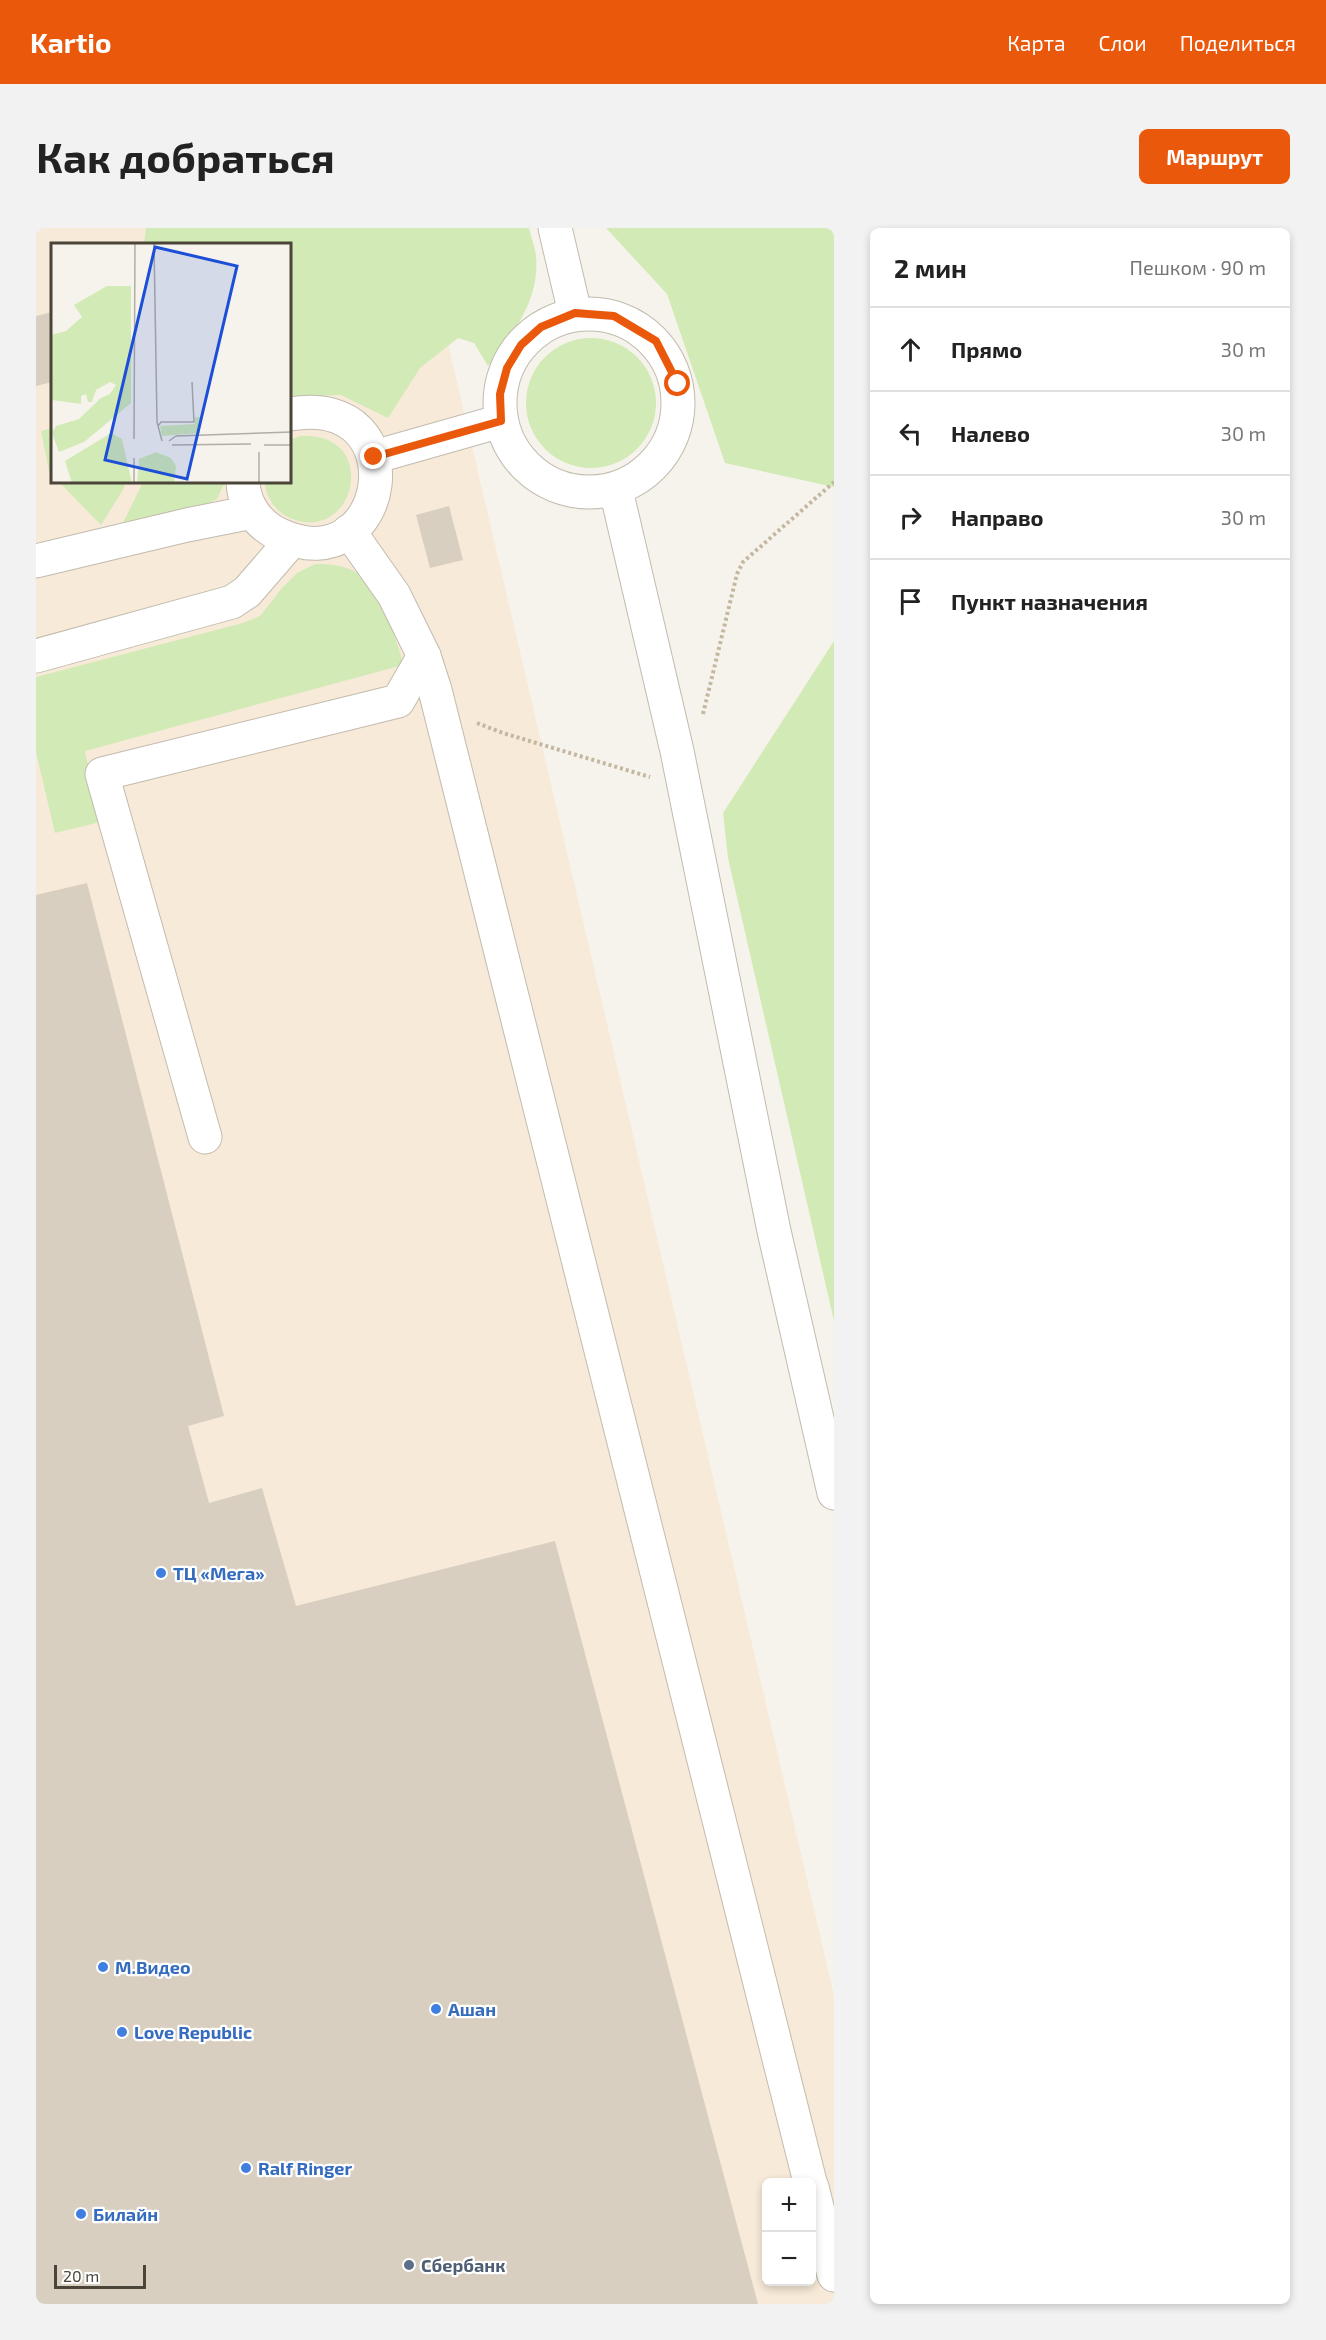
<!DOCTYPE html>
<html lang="ru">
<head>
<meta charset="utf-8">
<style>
	:root { --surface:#fff; --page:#f2f2f2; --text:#222; --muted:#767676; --line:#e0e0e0; --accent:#ea580c }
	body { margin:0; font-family:"Exo 2",sans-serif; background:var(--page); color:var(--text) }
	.controls { position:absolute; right:18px; bottom:18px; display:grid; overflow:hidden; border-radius:9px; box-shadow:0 3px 9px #0003 }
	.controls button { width:54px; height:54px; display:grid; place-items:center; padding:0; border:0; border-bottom:2px solid var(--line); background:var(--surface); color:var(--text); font:30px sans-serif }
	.scale { position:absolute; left:18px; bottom:15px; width:92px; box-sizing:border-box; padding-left:6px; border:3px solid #4b4439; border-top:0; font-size:16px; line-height:21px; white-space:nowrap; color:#4b4439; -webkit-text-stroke:4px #fff; paint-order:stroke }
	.stop { position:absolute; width:18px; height:18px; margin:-14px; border:4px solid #ea580c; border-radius:50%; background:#fff }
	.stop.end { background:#ea580c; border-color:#fff; box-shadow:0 2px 6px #0008 }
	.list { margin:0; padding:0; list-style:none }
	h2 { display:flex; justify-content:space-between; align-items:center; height:78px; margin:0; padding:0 24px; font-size:26px }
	h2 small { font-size:20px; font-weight:400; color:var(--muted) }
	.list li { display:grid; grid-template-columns:39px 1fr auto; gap:18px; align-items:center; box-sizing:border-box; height:84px; padding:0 24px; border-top:2px solid var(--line) }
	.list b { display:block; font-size:22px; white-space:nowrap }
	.list em { font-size:20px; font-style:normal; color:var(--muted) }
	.icon { flex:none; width:33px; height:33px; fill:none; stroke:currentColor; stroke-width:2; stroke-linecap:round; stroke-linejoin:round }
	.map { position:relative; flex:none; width:798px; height:2076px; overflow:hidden; border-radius:9px }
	header { display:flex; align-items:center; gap:36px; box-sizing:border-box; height:84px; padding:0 30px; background:var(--accent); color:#fff }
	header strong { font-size:28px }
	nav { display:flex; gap:33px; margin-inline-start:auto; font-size:21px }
	.intro { display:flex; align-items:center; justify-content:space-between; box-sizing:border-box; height:144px; padding:0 36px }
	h1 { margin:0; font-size:42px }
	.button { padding:15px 27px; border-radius:9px; background:var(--accent); color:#fff; font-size:21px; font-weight:700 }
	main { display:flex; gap:36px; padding:0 36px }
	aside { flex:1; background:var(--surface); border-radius:9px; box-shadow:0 3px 9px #0003 }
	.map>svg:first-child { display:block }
	.commercial { fill:#f7ead8; fill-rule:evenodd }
	.green { fill:#d2eab5 }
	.building { fill:#d8cfc1 }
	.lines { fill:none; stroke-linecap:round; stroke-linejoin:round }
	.minor-casing { stroke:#c2bbae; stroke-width:35 }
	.path { stroke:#c4b79f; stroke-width:4; stroke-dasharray:3 3; stroke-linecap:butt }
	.minor { stroke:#fff; stroke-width:33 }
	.route { stroke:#ea580c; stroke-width:8 }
	.shop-dot { fill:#3f7fe0; stroke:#fff; stroke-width:2 }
	.service-dot { fill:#5c6f8a; stroke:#fff; stroke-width:2 }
	.labels { text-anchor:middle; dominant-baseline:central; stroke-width:4.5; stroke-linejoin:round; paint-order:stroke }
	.shop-label { font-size:18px; font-weight:bold; fill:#366cbe; stroke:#fff; text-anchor:start }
	.service-label { font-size:18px; font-weight:bold; fill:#4e5e75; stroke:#fff; text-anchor:start }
	.inset-road { fill:none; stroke:#b2ada4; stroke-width:1.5 }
	.view { fill:#1d4ed8; fill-opacity:0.15; stroke:#1d4ed8; stroke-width:3 }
	.inset-edge { fill:none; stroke:#4b4439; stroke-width:3 }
</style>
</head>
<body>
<header>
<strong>Kartio</strong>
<nav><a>Карта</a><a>Слои</a><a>Поделиться</a></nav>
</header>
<div class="intro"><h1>Как добраться</h1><a class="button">Маршрут</a></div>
<main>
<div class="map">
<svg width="798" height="2076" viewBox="0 0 798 2076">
	<rect width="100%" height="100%" fill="#f6f3ec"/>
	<!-- commercial -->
	<path class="commercial" d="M0 0H385L798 1767V2076H0ZM16 16H254V254H16ZM730 1954H776V2054H730Z"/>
	<!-- green -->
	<g class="green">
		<path d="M110 0H493C495 9 499 19 500 28 504 72 477 106 452 138L438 115 422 110 384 140 352 190 305 167 254 169V16H108Z"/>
		<path d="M570 0H798V259L689 235 631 66Z"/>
		<circle cx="555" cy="175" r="65"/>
		<path d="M16 200V247L13 243 5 203Z"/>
		<path d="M264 208C348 203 318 323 250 288 239 282 229 267 229 254H254V212Z"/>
		<path d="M23 254H89L88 260 65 297Z"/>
		<path d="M107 254H189L181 271 166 279 84 301Z"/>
		<path d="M279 336C294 336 310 337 323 346 342 358 363 415 367 437L49 523 64 594 19 605 0 524V449L207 395 224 388 246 360 261 345Z"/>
		<path d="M798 413V1093L692 630 687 585Z"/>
	</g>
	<!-- building -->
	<g class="building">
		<path d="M16 84V154L0 158V88Z"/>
		<path d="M413 278 427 332 394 340 380 287Z"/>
		<path d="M51 655 188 1188 152 1198 173 1275 226 1260 260 1378 519 1313 722 2076H0V667Z"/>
	</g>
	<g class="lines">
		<defs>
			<g id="minor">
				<path d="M519 0 539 85"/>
				<circle cx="553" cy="175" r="89"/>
				<path d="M338 229 465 193"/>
				<path d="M207 254C208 277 222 297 244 307 354 357 384 164 254 186"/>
				<path d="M580 262 641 523 738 1003 798 1265"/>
				<path d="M313 303 358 367 388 428 399 462 774 1954"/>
				<path d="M0 333 151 297 216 284"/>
				<path d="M0 428 196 374 211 364 256 312"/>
				<path d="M169 909 66 546 362 473 388 428"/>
				<path d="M776 1959 798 2047"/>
			</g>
		</defs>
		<!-- minor casing -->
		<use href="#minor" class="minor-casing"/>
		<!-- path -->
		<g class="path">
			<path d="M667 486 701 346 707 334 798 254"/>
			<path d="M441 495 467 505 614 549"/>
		</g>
		<!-- minor -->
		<use href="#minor" class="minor"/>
	</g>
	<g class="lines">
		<!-- route -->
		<path class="route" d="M338 229 465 193 464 166 471 140 485 117 505 99 539 85 578 88 620 113 642 156"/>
	</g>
	<!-- markers -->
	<g class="shop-dot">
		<circle cx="125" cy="1345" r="6"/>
		<circle cx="67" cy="1739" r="6"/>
		<circle cx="400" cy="1781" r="6"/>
		<circle cx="86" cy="1804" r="6"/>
		<circle cx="210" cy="1940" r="6"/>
		<circle cx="45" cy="1986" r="6"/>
	</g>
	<circle class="service-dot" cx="373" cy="2037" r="6"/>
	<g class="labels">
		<!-- shop labels -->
		<g class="shop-label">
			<text x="137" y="1345">ТЦ «Мега»</text>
			<text x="79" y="1739">М.Видео</text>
			<text x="412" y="1781">Ашан</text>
			<text x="98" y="1804">Love Republic</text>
			<text x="222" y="1940">Ralf Ringer</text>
			<text x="57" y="1986">Билайн</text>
		</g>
		<!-- service labels -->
		<g class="service-label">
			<text x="385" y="2037">Сбербанк</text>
		</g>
	</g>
	<!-- overview -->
	<g transform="translate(15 15)">
		<rect width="240" height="240" fill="#f6f3ec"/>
		<path d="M56 43H80V160L33 199 8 209 1 190 5 183 28 176 50 155 59 151 65 142 59 139 45 147 41 159H37L35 151 30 153V161L1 157 0 92 15 88 31 74 23 62ZM144 174H149V190L111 193 109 183 144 181ZM60 190 71 196 81 240H21L14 218ZM105 209 120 215 125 223 123 240H86L88 216Z" fill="#d2eab5"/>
		<path class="inset-road" d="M103 0 106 179 111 198M107 183 110 179H143L141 139M83 196 84 0M118 198 125 193 240 189M121 202 200 201M213 202H240M208 209V240M83 215V240"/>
		<path class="view" d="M104 4 186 23 136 236 54 217Z"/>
		<rect width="240" height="240" class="inset-edge"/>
	</g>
</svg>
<div class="controls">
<button>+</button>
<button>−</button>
</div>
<div class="scale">20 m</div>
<div class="stop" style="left:642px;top:156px"></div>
<div class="stop end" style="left:338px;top:229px"></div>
</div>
<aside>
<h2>2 мин<small>Пешком · 90 m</small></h2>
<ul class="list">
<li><svg class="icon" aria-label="ahead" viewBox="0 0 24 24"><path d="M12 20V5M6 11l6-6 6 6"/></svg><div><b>Прямо</b></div><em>30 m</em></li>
<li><svg class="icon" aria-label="left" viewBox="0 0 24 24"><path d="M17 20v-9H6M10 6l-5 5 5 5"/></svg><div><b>Налево</b></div><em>30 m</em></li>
<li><svg class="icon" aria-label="right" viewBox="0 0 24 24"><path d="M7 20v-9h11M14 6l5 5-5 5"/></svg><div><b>Направо</b></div><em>30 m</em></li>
<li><svg class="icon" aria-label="arrive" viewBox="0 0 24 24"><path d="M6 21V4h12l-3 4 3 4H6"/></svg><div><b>Пункт назначения</b></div></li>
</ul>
</aside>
</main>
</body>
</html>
